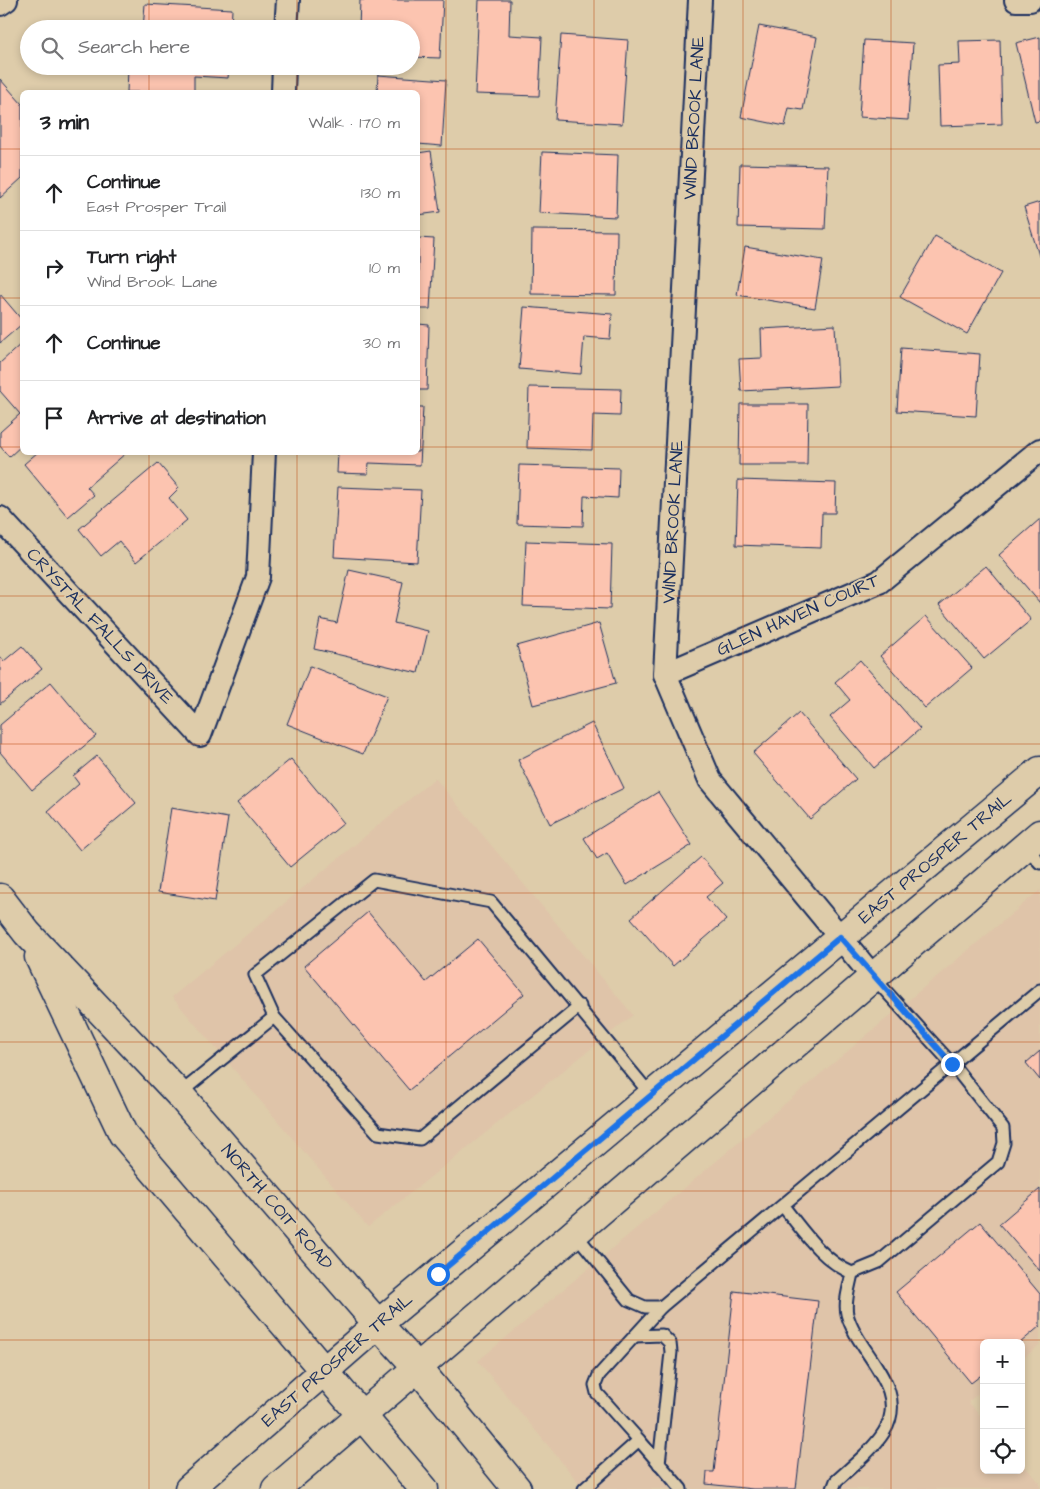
<!DOCTYPE html>
<html lang="en">
<head>
<meta charset="utf-8">
<style>
	:root { --surface:#fff; --page:#f6f6f6; --text:#202124; --muted:#757577; --line:#e0e0e0 }
	body { margin:0; font-family:"Architects Daughter",sans-serif; background:var(--page); color:var(--text) }
	.controls { position:absolute; right:15px; bottom:15px; display:grid; overflow:hidden; border-radius:8px; box-shadow:0 2px 8px #0003 }
	.controls button { width:45px; height:45px; display:grid; place-items:center; padding:0; border:0; border-bottom:1px solid var(--line); background:var(--surface); color:var(--text); font:25px sans-serif }
	.stop { position:absolute; width:15px; height:15px; margin:-11px; border:4px solid #1a73e8; border-radius:50%; background:#fff }
	.stop.end { background:#1a73e8; border-color:#fff; box-shadow:0 1px 5px #0008 }
	.list { margin:0; padding:0; list-style:none }
	h2 { display:flex; justify-content:space-between; align-items:center; height:65px; margin:0; padding:0 20px; font-size:21px }
	h2 small { font-size:16px; font-weight:400; color:var(--muted) }
	.list li { display:grid; grid-template-columns:32px 1fr auto; gap:15px; align-items:center; box-sizing:border-box; height:75px; padding:0 20px; border-top:1px solid var(--line) }
	.list b { display:block; font-size:19px; white-space:nowrap }
	.list p { margin:0; font-size:16px; white-space:nowrap; color:var(--muted) }
	.list em { font-size:16px; font-style:normal; color:var(--muted) }
	.icon { flex:none; width:28px; height:28px; fill:none; stroke:currentColor; stroke-width:2; stroke-linecap:round; stroke-linejoin:round }
	.map { position:relative; flex:none; width:1040px; height:1489px; overflow:hidden }
	.search { position:absolute; background:var(--surface); box-shadow:0 2px 8px #0003; left:20px; top:20px; width:400px; height:55px; display:flex; align-items:center; gap:12px; box-sizing:border-box; padding:0 18px; border-radius:28px; color:var(--muted); font-size:19px }
	.panel { position:absolute; background:var(--surface); box-shadow:0 2px 8px #0003; left:20px; top:90px; width:400px; height:365px; border-radius:8px }
	.map>svg:first-child { display:block }
	.built { fill:#dfc4a9 }
	.building { fill:#fcc4b0; stroke:#1b2f5e }
	.lines { fill:none; stroke-linecap:round; stroke-linejoin:round }
	.service-casing { stroke:#1b2f5e; stroke-width:15 }
	.minor-casing { stroke:#1b2f5e; stroke-width:26 }
	.tertiary-casing { stroke:#1b2f5e; stroke-width:31 }
	.secondary-casing { stroke:#1b2f5e; stroke-width:31 }
	.service { stroke:#deccaa; stroke-width:11 }
	.minor { stroke:#deccaa; stroke-width:22 }
	.tertiary { stroke:#deccaa; stroke-width:28 }
	.secondary { stroke:#deccaa; stroke-width:28 }
	.route { stroke:#1a73e8; stroke-width:6 }
	.grid { fill:none; stroke:#bf511c; stroke-width:1; stroke-opacity:0.55 }
	.labels { text-anchor:middle; dominant-baseline:central; stroke-width:4; stroke-linejoin:round; paint-order:stroke }
	.street-label { font-size:18px; fill:#1b2f5e; stroke:#deccaa }
</style>
</head>
<body>
<div class="map">
<svg width="1040" height="1489" viewBox="0 0 1040 1489">
	<rect width="100%" height="100%" fill="#deccaa"/>
	<filter id="ink" filterUnits="userSpaceOnUse"><feTurbulence type="fractalNoise" baseFrequency=".02" numOctaves="2"/><feDisplacementMap in="SourceGraphic" scale="10" xChannelSelector="R" yChannelSelector="G"/><feConvolveMatrix kernelMatrix="1 2 1 2 8 2 1 2 1" color-interpolation-filters="sRGB"/></filter>
	<g filter="url(#ink)">
		<!-- built -->
		<g class="built">
			<path d="M435 778 633 1015 368 1227 172 997Z"/>
			<path d="M1040 890V1345L1021 1360V1343H984V1389L968 1402 984 1419V1470H1021V1462L1040 1483V1489H584L478 1361Z"/>
		</g>
		<!-- building -->
		<g class="building">
			<path d="M360 0H443L440 58 411 57V29H359Z"/>
			<path d="M479 0H510L509 35 542 37 539 96 475 94Z"/>
			<path d="M145 4 232 9 231 29H143Z"/>
			<path d="M759 26 817 37 803 110 789 108 785 126 741 117Z"/>
			<path d="M561 35 628 40 622 124 555 120Z"/>
			<path d="M1040 37V121L1035 122 1016 43Z"/>
			<path d="M864 40 913 43 908 120 859 117Z"/>
			<path d="M1000 40 1002 124 940 126 938 65 960 64 959 41Z"/>
			<path d="M141 66H229L228 78 194 76V92H127L128 69 141 70Z"/>
			<path d="M378 75 446 80 442 146 418 144V92H377Z"/>
			<path d="M0 79 22 104V178L0 198Z"/>
			<path d="M431 151 440 212 418 215V153Z"/>
			<path d="M542 152 618 155 616 217 539 213Z"/>
			<path d="M740 164 828 166 825 229 738 227Z"/>
			<path d="M1040 202V259L1024 207Z"/>
			<path d="M532 230 617 231 616 295 531 294Z"/>
			<path d="M935 236 1001 273 967 334 900 297Z"/>
			<path d="M418 238 434 239 430 309H418Z"/>
			<path d="M745 247 823 260 815 308 737 295Z"/>
			<path d="M0 294 22 320V324L0 343Z"/>
			<path d="M524 307 612 314 610 339 584 337 581 374 519 369Z"/>
			<path d="M418 324 429 325 427 390H418Z"/>
			<path d="M835 325 838 386 741 391 739 359 762 358 761 329Z"/>
			<path d="M22 343V445L9 457 0 446V432L20 414 0 391V363Z"/>
			<path d="M901 348 980 354 976 416 897 411Z"/>
			<path d="M529 387 621 389 620 416 593 415 592 450 527 448Z"/>
			<path d="M740 404H808L807 465H739Z"/>
			<path d="M418 407H423L420 465 369 463 368 474 337 473 338 452H418Z"/>
			<path d="M38 452H127L87 487 94 495 68 517 24 464Z"/>
			<path d="M158 463 179 488 169 498 187 520 136 562 119 541 101 556 79 529Z"/>
			<path d="M519 465 619 468 618 498 584 496 583 526 517 524Z"/>
			<path d="M738 480 836 483 835 513H822L821 548 736 545Z"/>
			<path d="M338 487 421 490 417 562 334 557Z"/>
			<path d="M1040 519V603L999 555Z"/>
			<path d="M526 541 612 544 610 609 523 606Z"/>
			<path d="M986 566 1031 620 984 659 939 605Z"/>
			<path d="M349 570 403 582 394 623 428 631 418 673 314 649 320 619 337 623Z"/>
			<path d="M926 616 972 668 925 708 880 656Z"/>
			<path d="M599 623 616 683 533 705 517 646Z"/>
			<path d="M22 646 42 669 0 704V656L4 661Z"/>
			<path d="M860 660 920 729 874 768 830 717 850 700 835 682Z"/>
			<path d="M310 666 387 696 363 754 287 724Z"/>
			<path d="M51 682 96 736 32 790 0 752V725Z"/>
			<path d="M799 713 856 779 810 819 753 753Z"/>
			<path d="M592 723 624 788 550 824 518 760Z"/>
			<path d="M97 756 136 803 80 850 48 811 79 784 73 776Z"/>
			<path d="M291 759 344 823 290 867 237 803Z"/>
			<path d="M658 792 692 845 627 885 607 853 597 859 584 838Z"/>
			<path d="M171 808 228 818 215 901 158 892Z"/>
			<path d="M701 857 723 883 706 897 726 920 673 966 631 918Z"/>
			<path d="M368 912 426 982 478 939 524 994 409 1090 304 966Z"/>
			<path d="M1040 1051V1080L1026 1063Z"/>
			<path d="M1040 1189V1271L999 1224Z"/>
			<path d="M980 1222 1040 1294V1326L1020 1343H984V1373L971 1383 896 1292Z"/>
			<path d="M734 1291 818 1301 796 1489H753L706 1484 707 1472H714Z"/>
		</g>
		<g class="lines">
			<defs>
				<g id="service">
					<path d="M1026 847 1040 863"/>
					<path d="M274 1017 378 1133 420 1139 580 1006"/>
					<path d="M179 1094 274 1017 255 975 374 880 491 902 651 1095"/>
					<path d="M783 1206C803 1231 822 1260 852 1273L879 1262 998 1162 1004 1143 1003 1128 952 1064 873 977"/>
					<path d="M574 1232 629 1300 645 1307H661L1040 990"/>
					<path d="M635 1336 662 1335 670 1343 671 1352 659 1464"/>
					<path d="M639 1440 681 1489"/>
					<path d="M584 1489 639 1440 597 1393 595 1385 599 1375 661 1307"/>
					<path d="M833 1489 836 1481C852 1466 872 1451 884 1432 911 1388 857 1353 847 1314 844 1301 850 1285 852 1273"/>
				</g>
				<g id="minor">
					<path d="M700 0 665 674 710 780 873 977"/>
					<path d="M1016 0H1030"/>
					<path d="M0 4 6 0"/>
					<path d="M286 29 288 0"/>
					<path d="M283 92 284 66"/>
					<path d="M0 518 200 735 258 577 264 452"/>
					<path d="M665 674 879 582 1040 450"/>
				</g>
				<g id="tertiary">
					<path d="M0 898 27 933 179 1094 378 1324"/>
					<path d="M39 957 123 1134 324 1371"/>
				</g>
				<g id="secondary">
					<path d="M378 1324 418 1368 517 1489"/>
					<path d="M324 1371 424 1489"/>
					<path d="M189 1489 378 1324 1040 771"/>
					<path d="M276 1489 1040 834"/>
				</g>
			</defs>
			<!-- service casing -->
			<use href="#service" class="service-casing"/>
			<!-- minor casing -->
			<use href="#minor" class="minor-casing"/>
			<!-- tertiary casing -->
			<use href="#tertiary" class="tertiary-casing"/>
			<!-- secondary casing -->
			<use href="#secondary" class="secondary-casing"/>
			<!-- service -->
			<use href="#service" class="service"/>
			<!-- minor -->
			<use href="#minor" class="minor"/>
			<!-- tertiary -->
			<use href="#tertiary" class="tertiary"/>
			<!-- secondary -->
			<use href="#secondary" class="secondary"/>
		</g>
	</g>
	<g class="lines" filter="url(#ink)">
		<!-- route -->
		<path class="route" d="M438 1274 840 937 952 1064"/>
	</g>
	<!-- grid -->
	<path class="grid" d="M149 0V29M297 0V29M446 0V1489M594 0V1489M743 0V1489M891 0V1489M149 66V92M297 66V92M0 149H22M418 149H1040M0 298H22M418 298H1040M0 447H22M418 447H1040M149 452V1489M297 452V1489M0 596H1040M0 744H1040M0 893H1040M0 1042H1040M0 1191H1040M0 1340H1040"/>
	<g class="labels">
		<!-- street labels -->
		<g class="street-label">
			<text transform="translate(694 118) rotate(-87)">WIND BROOK LANE</text>
			<text transform="translate(673 522) rotate(-87)">WIND BROOK LANE</text>
			<text transform="translate(798 615) rotate(-24)">GLEN HAVEN COURT</text>
			<text transform="translate(100 626) rotate(47)">CRYSTAL FALLS DRIVE</text>
			<text transform="translate(935 858) rotate(-40)">EAST PROSPER TRAIL</text>
			<text transform="translate(277 1207) rotate(49)">NORTH COIT ROAD</text>
			<text transform="translate(337 1360) rotate(-41)">EAST PROSPER TRAIL</text>
		</g>
	</g>
</svg>
<div class="controls">
<button>+</button>
<button>−</button>
<button><svg class="icon" aria-label="locate" viewBox="0 0 24 24"><circle cx="12" cy="12" r="6"/><path d="M12 2v4M12 18v4M2 12h4M18 12h4"/></svg></button>
</div>
<div class="stop" style="left:438px;top:1274px"></div>
<div class="stop end" style="left:952px;top:1064px"></div>
<div class="search"><svg class="icon" aria-label="search" viewBox="0 0 24 24"><circle cx="10" cy="10" r="6"/><path d="M15 15l6 6"/></svg>Search here</div>
<section class="panel">
<h2>3 min<small>Walk · 170 m</small></h2>
<ul class="list">
<li><svg class="icon" aria-label="ahead" viewBox="0 0 24 24"><path d="M12 20V5M6 11l6-6 6 6"/></svg><div><b>Continue</b><p>East Prosper Trail</p></div><em>130 m</em></li>
<li><svg class="icon" aria-label="right" viewBox="0 0 24 24"><path d="M7 20v-9h11M14 6l5 5-5 5"/></svg><div><b>Turn right</b><p>Wind Brook Lane</p></div><em>10 m</em></li>
<li><svg class="icon" aria-label="ahead" viewBox="0 0 24 24"><path d="M12 20V5M6 11l6-6 6 6"/></svg><div><b>Continue</b></div><em>30 m</em></li>
<li><svg class="icon" aria-label="arrive" viewBox="0 0 24 24"><path d="M6 21V4h12l-3 4 3 4H6"/></svg><div><b>Arrive at destination</b></div></li>
</ul>
</section>
</div>
</body>
</html>
